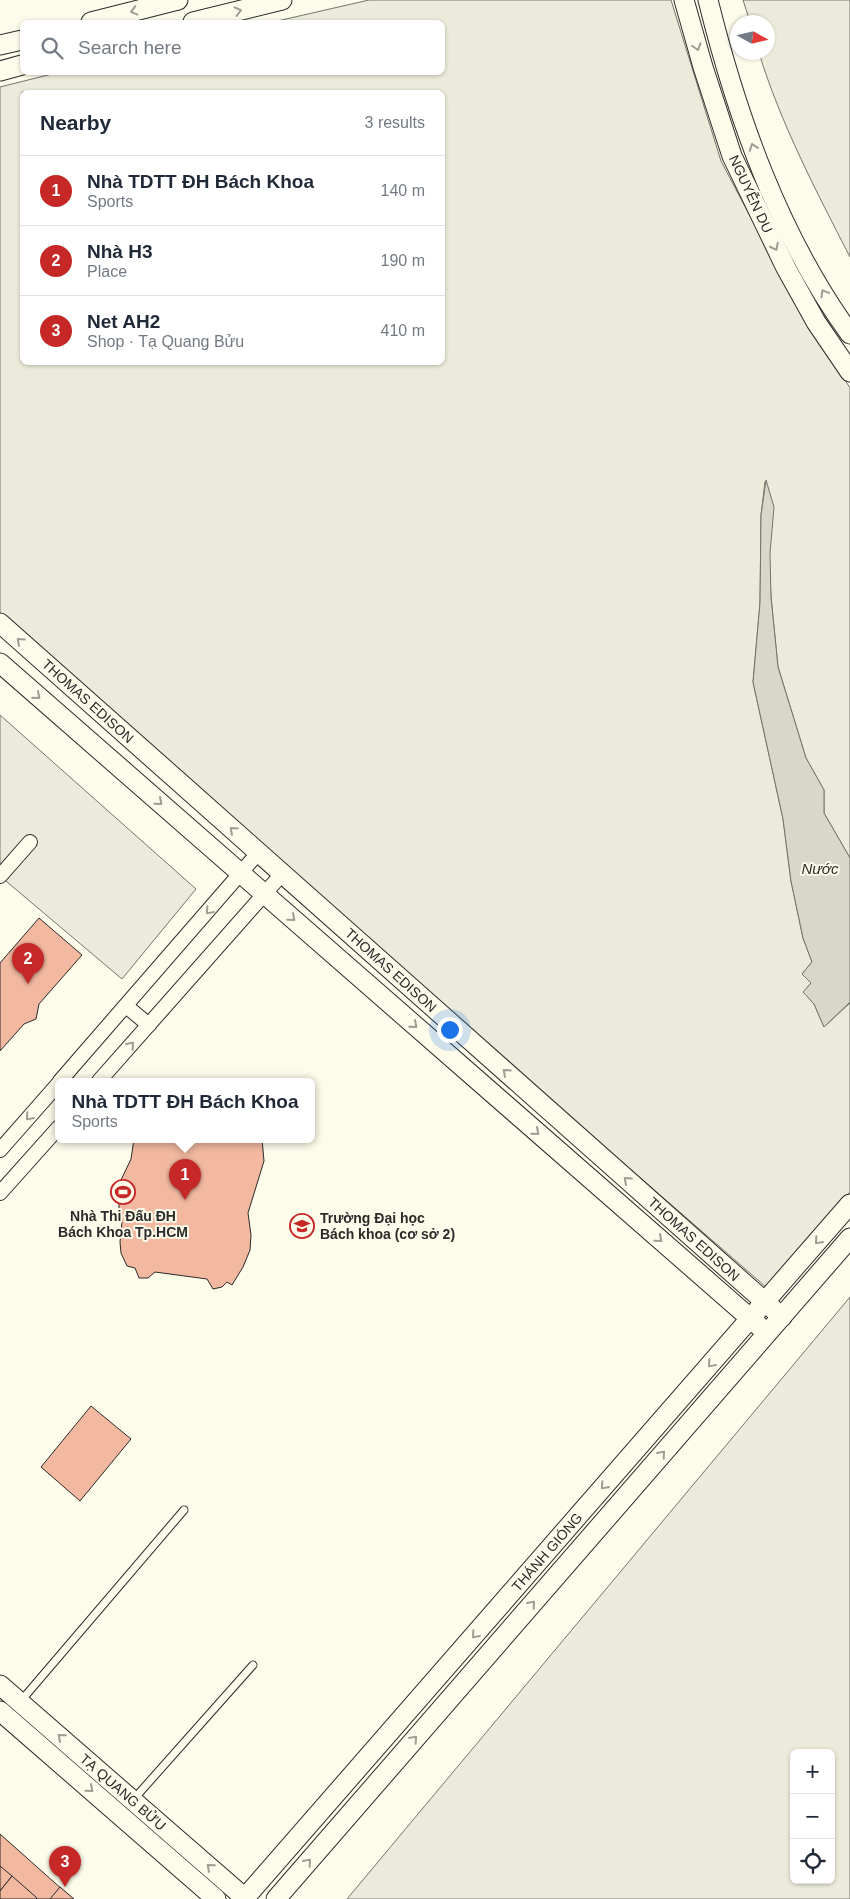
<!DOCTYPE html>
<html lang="en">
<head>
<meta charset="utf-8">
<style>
	:root { --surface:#fff; --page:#f6f6f7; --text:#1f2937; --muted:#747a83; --line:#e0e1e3; --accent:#c62828 }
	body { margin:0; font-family:Arial,sans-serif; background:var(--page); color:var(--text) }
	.controls { position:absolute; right:15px; bottom:15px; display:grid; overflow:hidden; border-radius:8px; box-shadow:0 1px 4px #0004 }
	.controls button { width:45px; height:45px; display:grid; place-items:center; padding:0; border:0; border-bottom:1px solid var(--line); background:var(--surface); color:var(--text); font:25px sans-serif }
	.compass { position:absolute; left:730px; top:15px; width:45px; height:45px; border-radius:50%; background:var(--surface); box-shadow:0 1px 4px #0004; rotate:98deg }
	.you { position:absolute; left:449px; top:1029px; width:18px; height:18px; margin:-12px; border:4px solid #fff; border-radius:50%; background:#1a73e8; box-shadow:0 0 0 8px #1a73e833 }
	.badge { display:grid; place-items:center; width:32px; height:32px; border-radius:50%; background:var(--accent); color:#fff; font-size:16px; font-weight:700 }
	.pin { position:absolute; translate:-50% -41px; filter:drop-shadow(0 1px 2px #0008) }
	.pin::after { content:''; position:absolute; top:26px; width:18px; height:15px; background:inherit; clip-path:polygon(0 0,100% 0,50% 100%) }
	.popup { position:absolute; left:55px; top:1078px; width:260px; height:65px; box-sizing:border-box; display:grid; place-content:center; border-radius:8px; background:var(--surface); filter:drop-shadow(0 1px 4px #0005); font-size:16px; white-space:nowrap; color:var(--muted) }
	.popup b { font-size:19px; color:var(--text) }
	.popup::after { content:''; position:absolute; left:50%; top:100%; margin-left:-10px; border:10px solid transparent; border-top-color:var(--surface) }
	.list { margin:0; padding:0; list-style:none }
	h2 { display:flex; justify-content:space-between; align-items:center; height:65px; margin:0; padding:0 20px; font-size:21px }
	h2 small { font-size:16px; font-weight:400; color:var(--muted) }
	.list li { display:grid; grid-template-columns:32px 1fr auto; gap:15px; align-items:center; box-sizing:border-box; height:70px; padding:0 20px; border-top:1px solid var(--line) }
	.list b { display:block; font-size:19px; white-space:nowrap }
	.list p { margin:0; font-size:16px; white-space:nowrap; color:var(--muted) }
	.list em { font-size:16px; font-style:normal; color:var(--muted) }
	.icon { flex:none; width:28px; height:28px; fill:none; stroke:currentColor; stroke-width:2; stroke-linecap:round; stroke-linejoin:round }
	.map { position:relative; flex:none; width:850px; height:1899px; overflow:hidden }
	.search { position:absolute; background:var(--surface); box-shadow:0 1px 4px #0004; left:20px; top:20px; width:425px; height:55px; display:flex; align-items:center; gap:12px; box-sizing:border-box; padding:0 18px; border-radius:8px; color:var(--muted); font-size:19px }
	.panel { position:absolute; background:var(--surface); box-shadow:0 1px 4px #0004; left:20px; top:90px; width:425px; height:275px; border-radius:8px }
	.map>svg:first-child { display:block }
	.green { fill:#ecebdb; stroke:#74746e; fill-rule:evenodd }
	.parking { fill:#eceadb; stroke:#74746e }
	.water { fill:#d8d7c9; stroke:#74746e }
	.building { fill:#f2b8a0; stroke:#2b2b2b }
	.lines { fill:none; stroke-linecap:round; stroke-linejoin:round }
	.lane-casing { stroke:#2b2b2b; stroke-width:9 }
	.street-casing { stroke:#2b2b2b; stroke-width:16 }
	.secondary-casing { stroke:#2b2b2b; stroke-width:21 }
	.lane { stroke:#fdfbea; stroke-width:7 }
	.street { stroke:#fdfbea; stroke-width:14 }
	.secondary { stroke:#fdfbea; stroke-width:19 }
	.oneway { stroke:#9e9d94 }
	.labels { text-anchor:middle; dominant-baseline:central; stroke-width:4; stroke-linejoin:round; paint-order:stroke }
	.street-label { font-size:14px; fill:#2b2b2b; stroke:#fdfbea }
	.poi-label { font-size:14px; font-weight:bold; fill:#2b2b2b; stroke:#fdfbea }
	.water-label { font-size:15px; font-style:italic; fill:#2b2b2b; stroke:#fdfbea }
</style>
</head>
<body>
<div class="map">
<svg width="850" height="1899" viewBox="0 0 850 1899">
	<rect width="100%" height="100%" fill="#fdfbea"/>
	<!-- green -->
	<g class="green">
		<path d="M369 0H671L721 161 789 290 850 388V858L824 813V790L806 758 778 667 771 597 765 482 761 515 760 603 753 682 783 819 791 881 803 938 812 962 802 974 811 983 804 992 814 1004 824 1027 850 1003V1192L766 1287 417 984 0 617V87L60 72H442V22H273ZM22 92H442V362H22Z"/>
		<path d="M743 0H850V257C816 191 781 124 759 53L768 52V22H750Z"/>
		<path d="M850 1297V1899H347ZM794 1753H831V1880H794Z"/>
	</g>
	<!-- parking -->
	<path class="parking" d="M0 715 196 889 122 979 0 876Z"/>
	<!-- water -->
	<path class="water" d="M766 480 774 507 770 553 771 597 778 667 806 758 824 790V813L850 858V1002L824 1027 814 1004 803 992 811 983 802 974 812 962 803 938 791 881 783 819 753 682 760 603 761 515Z"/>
	<!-- building -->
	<g class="building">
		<path d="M39 918 82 955 39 1004 36 1019 24 1024 0 1051V963Z"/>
		<path d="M134 1139H262L264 1161 248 1213 251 1235 250 1250 243 1267 232 1285 227 1282 222 1287 213 1289 207 1279 155 1272 148 1278H139L135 1268 127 1266 121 1253 120 1242 122 1221 119 1217V1194L121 1180 131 1159Z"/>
		<path d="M91 1406 131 1439 80 1501 41 1467Z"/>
		<path d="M0 1834 73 1899H0Z"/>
		<path d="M0 1866 12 1876 0 1891Z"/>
		<path d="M12 1876 37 1898 36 1899H0V1891Z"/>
		<path d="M60 1887 74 1899H50Z"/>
	</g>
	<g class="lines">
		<defs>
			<g id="lane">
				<path d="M20 1702 184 1510"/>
				<path d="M133 1800 253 1665"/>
			</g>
			<g id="street">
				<path d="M0 876 30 842"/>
				<path d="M126 1006 149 1025"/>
				<path d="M60 1081 258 853"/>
				<path d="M99 1081 282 874"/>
				<path d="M0 1150 59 1083"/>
				<path d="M0 1193 59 1127"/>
			</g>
			<g id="secondary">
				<path d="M684 0 703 67 732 156 786 268 816 322 850 372"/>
				<path d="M708 0C737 117 779 236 850 334"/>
				<path d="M91 22 178 0"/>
				<path d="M193 22 282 0"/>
				<path d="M0 45 22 40"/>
				<path d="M0 71 22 65"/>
				<path d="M0 623 782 1317"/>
				<path d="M0 663 767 1333"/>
				<path d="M0 1685 246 1899"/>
				<path d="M0 1711 216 1899"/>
				<path d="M244 1899 850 1204"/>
				<path d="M276 1899 850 1238"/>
			</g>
		</defs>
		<!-- lane casing -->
		<use href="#lane" class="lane-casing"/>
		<!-- street casing -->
		<use href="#street" class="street-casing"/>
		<!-- secondary casing -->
		<use href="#secondary" class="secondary-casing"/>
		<!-- lane -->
		<use href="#lane" class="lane"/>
		<!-- street -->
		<use href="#street" class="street"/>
		<!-- secondary -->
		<use href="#secondary" class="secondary"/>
	</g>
	<!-- one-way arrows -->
	<defs><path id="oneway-chevron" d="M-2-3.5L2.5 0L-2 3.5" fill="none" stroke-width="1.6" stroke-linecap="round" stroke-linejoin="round" transform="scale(1.25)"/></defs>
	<g class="oneway">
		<use href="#oneway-chevron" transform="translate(134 11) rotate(165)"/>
		<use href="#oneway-chevron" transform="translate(238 11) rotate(-14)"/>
		<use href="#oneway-chevron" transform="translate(697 47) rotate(74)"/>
		<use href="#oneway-chevron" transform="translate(753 147) rotate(-110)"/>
		<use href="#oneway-chevron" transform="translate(775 247) rotate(63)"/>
		<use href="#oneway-chevron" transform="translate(824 293) rotate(-121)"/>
		<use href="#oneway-chevron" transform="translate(20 641) rotate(-138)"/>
		<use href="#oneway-chevron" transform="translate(37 696) rotate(41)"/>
		<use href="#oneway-chevron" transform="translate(159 802) rotate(41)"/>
		<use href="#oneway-chevron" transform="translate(233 830) rotate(-138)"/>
		<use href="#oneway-chevron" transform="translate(209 911) rotate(131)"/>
		<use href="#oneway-chevron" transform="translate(292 918) rotate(41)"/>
		<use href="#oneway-chevron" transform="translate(414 1025) rotate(41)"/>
		<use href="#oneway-chevron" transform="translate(131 1045) rotate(-49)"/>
		<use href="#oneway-chevron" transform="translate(506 1072) rotate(-138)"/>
		<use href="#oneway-chevron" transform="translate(29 1117) rotate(131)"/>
		<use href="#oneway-chevron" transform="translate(536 1132) rotate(41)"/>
		<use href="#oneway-chevron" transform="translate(627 1180) rotate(-138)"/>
		<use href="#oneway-chevron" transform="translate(659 1239) rotate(41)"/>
		<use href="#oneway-chevron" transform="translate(818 1241) rotate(131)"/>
		<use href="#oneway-chevron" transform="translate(711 1364) rotate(131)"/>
		<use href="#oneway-chevron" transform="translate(662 1454) rotate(-49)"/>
		<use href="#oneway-chevron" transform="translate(604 1486) rotate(131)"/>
		<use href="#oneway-chevron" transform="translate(532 1604) rotate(-49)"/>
		<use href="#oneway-chevron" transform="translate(475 1635) rotate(131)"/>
		<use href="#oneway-chevron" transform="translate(61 1737) rotate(-139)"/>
		<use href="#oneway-chevron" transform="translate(414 1739) rotate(-49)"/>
		<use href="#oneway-chevron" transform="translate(90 1789) rotate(41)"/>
		<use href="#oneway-chevron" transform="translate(308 1862) rotate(-49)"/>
		<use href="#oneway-chevron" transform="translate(210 1867) rotate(-139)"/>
	</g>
	<!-- icons -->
	<defs>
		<symbol id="stadium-ring" viewBox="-11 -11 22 22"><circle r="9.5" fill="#fdfbea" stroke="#c62828" stroke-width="1.5"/><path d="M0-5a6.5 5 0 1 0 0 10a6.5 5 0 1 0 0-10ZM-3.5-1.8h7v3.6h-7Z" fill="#c62828"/></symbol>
		<symbol id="university-ring" viewBox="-11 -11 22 22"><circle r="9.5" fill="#fdfbea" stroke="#c62828" stroke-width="1.5"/><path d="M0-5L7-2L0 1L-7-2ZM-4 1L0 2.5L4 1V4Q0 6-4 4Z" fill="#c62828"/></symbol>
	</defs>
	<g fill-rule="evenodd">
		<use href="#stadium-ring" x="109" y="1178" width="28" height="28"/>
		<use href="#university-ring" x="288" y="1212" width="28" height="28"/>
	</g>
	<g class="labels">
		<!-- street labels -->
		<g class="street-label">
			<text transform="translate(751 194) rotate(65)">NGUYỄN DU</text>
			<text transform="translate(88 701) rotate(42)">THOMAS EDISON</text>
			<text transform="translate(391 970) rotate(42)">THOMAS EDISON</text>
			<text transform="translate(694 1239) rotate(42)">THOMAS EDISON</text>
			<text transform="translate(547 1552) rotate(-49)">THÁNH GIÓNG</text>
			<text transform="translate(123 1792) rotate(41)">TẠ QUANG BỬU</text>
		</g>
		<!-- poi labels -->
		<g class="poi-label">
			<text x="123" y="1216">Nhà Thi Đấu ĐH<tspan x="123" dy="16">Bách Khoa Tp.HCM</tspan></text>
			<text x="320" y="1218" text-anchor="start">Trường Đại học<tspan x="320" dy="16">Bách khoa (cơ sở 2)</tspan></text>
		</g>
		<!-- water labels -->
		<g class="water-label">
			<text x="820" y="868">Nước</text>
		</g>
	</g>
</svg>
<div class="controls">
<button>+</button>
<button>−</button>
<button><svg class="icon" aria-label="locate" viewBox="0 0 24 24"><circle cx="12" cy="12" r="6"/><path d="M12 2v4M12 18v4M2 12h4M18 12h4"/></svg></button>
</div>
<svg class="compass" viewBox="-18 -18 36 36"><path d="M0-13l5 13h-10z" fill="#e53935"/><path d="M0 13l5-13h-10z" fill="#747a83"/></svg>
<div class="you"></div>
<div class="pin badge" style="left:185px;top:1200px">1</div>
<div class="popup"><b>Nhà TDTT ĐH Bách Khoa</b>Sports</div>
<div class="pin badge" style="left:28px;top:984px">2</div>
<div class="pin badge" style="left:65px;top:1887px">3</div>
<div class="search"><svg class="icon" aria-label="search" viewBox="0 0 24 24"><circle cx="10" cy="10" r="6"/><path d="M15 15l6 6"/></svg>Search here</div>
<section class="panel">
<h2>Nearby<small>3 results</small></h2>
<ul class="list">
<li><span class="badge">1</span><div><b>Nhà TDTT ĐH Bách Khoa</b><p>Sports</p></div><em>140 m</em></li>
<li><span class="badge">2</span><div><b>Nhà H3</b><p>Place</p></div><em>190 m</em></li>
<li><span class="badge">3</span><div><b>Net AH2</b><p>Shop · Tạ Quang Bửu</p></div><em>410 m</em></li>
</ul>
</section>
</div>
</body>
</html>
